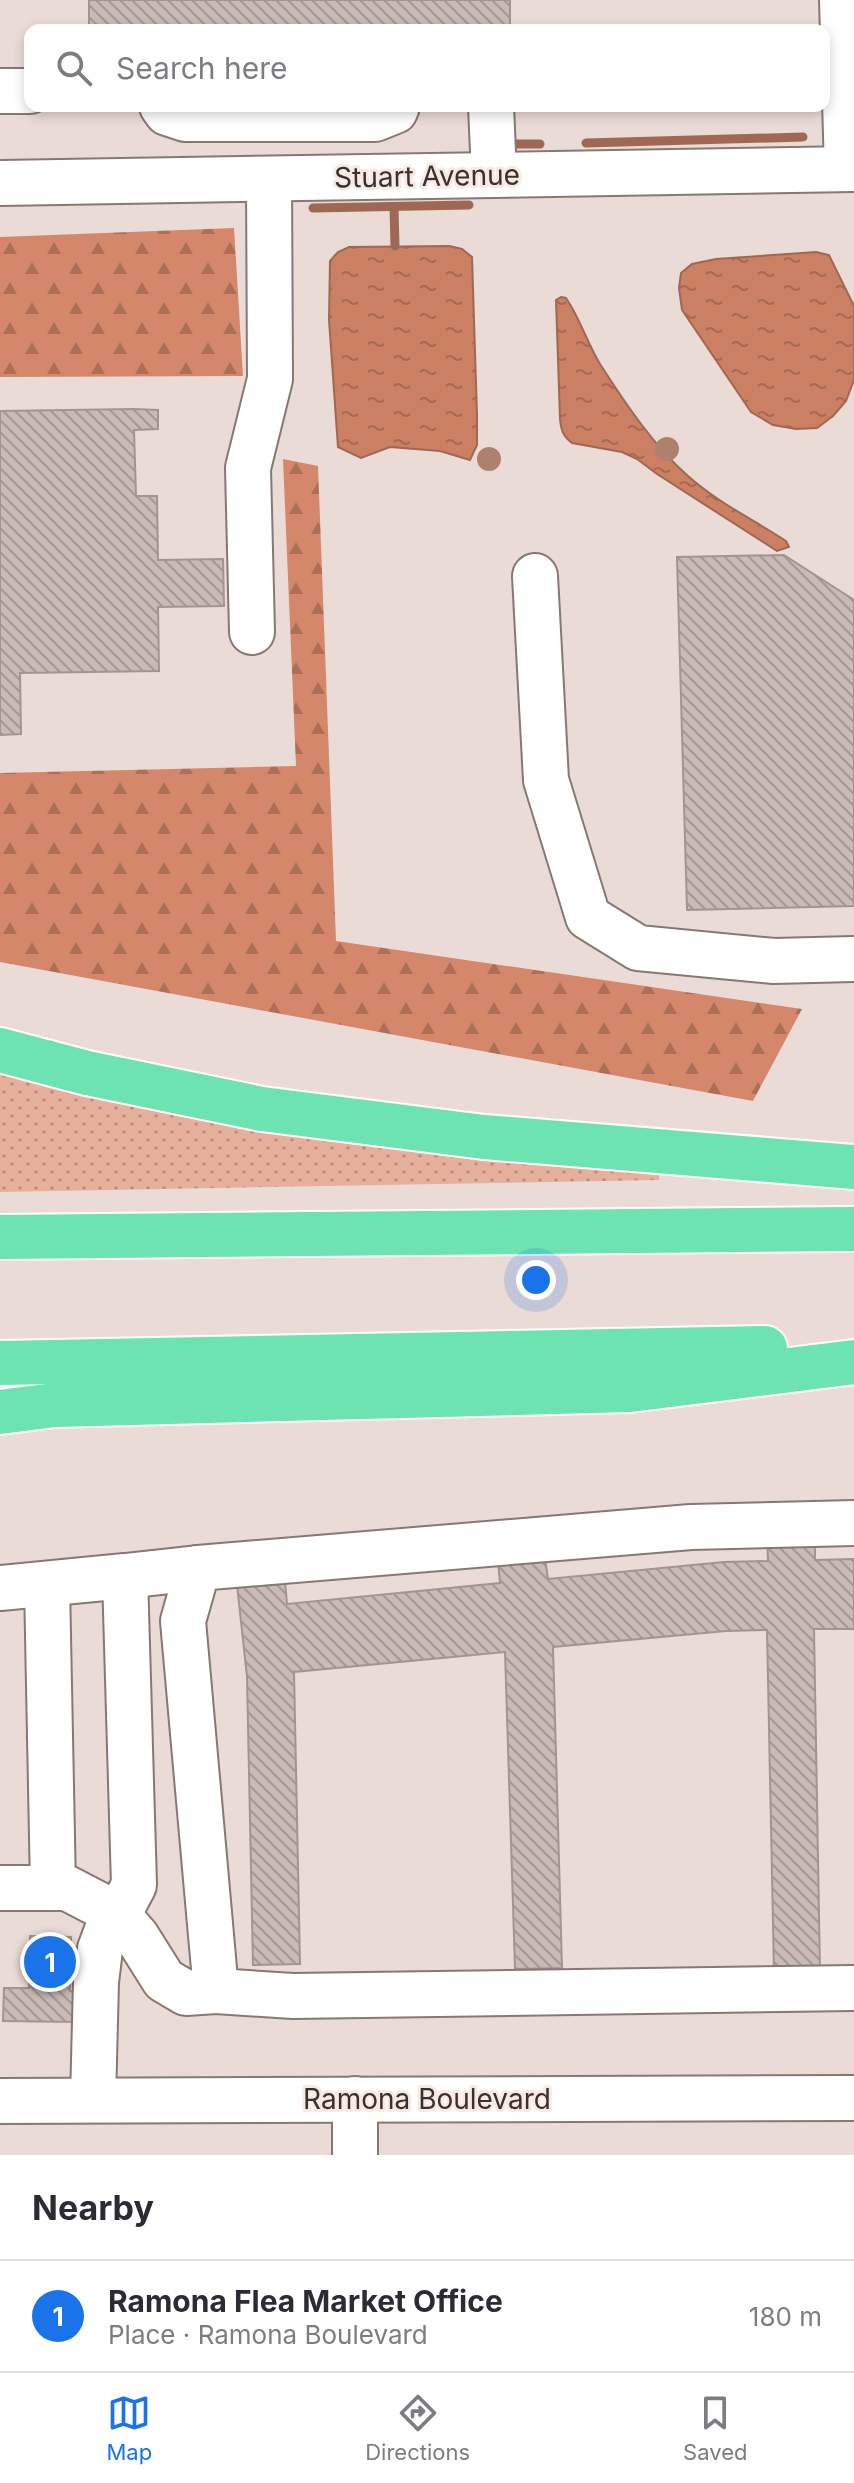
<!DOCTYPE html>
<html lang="en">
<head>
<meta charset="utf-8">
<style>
	:root { --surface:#fff; --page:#f7f7f7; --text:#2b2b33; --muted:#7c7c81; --line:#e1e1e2; --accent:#1a73e8 }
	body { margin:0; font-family:Inter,sans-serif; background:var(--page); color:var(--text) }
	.you { position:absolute; left:536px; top:1280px; width:28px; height:28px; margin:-20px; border:6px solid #fff; border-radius:50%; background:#1a73e8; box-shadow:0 0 0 12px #1a73e833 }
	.badge { display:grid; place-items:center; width:52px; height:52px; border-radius:50%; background:var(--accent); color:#fff; font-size:26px; font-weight:700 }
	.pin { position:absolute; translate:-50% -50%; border:4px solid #fff; box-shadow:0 2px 8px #0006 }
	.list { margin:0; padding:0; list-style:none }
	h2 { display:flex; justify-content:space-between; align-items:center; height:104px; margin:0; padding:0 32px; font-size:34px }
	h2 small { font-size:26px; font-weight:400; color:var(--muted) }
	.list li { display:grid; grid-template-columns:52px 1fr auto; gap:24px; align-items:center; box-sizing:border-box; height:112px; padding:0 32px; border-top:2px solid var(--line) }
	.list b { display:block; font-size:30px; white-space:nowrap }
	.list p { margin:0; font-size:26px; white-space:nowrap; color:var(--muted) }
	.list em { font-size:26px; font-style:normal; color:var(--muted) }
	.icon { flex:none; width:44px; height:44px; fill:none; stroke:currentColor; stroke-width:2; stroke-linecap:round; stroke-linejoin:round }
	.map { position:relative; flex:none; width:854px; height:2155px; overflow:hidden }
	.search { position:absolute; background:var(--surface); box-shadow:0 4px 12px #0003; left:24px; right:24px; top:24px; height:88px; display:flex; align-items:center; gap:20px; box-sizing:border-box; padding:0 28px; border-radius:16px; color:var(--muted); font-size:30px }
	.sheet { height:216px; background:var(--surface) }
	nav { display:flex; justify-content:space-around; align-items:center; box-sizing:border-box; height:112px; border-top:2px solid var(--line); background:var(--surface); font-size:22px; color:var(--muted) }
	nav a { display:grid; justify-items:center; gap:4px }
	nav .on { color:var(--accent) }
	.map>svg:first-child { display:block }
	.grass { fill:url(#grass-dots) }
	.forest { fill:url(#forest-firs) }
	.water { fill:url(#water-ripples); stroke:#9f6853; stroke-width:2 }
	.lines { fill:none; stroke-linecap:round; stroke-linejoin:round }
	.stream { stroke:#9f6853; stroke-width:9 }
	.building { fill:url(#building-back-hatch); stroke:#a3948f; stroke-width:2 }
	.minor-casing { stroke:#867873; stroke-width:48 }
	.highway-casing { stroke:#fff; stroke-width:48 }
	.minor { stroke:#fff; stroke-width:44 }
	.highway { stroke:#6de3b1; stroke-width:44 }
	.tree { fill:#ae806e }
	.labels { text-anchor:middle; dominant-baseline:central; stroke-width:6; stroke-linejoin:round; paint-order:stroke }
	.street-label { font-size:28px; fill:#37312f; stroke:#f8e9e3 }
</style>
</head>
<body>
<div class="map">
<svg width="854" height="2155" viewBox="0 0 854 2155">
	<defs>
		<pattern id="grass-dots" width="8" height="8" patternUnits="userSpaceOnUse" patternTransform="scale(2)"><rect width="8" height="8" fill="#e7b09c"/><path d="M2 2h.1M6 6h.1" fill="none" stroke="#bc9080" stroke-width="1.8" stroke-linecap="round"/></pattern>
		<pattern id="forest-firs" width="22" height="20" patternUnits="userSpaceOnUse" patternTransform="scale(2)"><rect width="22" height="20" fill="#d4876b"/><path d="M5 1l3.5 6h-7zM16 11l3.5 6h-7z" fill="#ad6f58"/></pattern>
		<pattern id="water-ripples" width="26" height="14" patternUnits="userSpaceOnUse" patternTransform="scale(2)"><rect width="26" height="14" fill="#cb7f63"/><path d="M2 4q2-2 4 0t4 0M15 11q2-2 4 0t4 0" fill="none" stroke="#a66952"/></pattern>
		<pattern id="building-back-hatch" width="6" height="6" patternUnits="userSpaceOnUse" patternTransform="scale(2)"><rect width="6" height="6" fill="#c9bab5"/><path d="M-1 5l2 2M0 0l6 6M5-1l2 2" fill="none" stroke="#a49894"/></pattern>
	</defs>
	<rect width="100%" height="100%" fill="#ebdbd6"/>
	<!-- grass -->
	<path class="grass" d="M0 1072C108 1103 221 1127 333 1142 441 1156 550 1162 659 1175V1180L0 1192Z"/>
	<!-- forest -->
	<g class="forest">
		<path d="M234 228 243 376 0 377V237Z"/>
		<path d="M283 459 318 466 336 941 802 1009 753 1101 0 962V773L296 766Z"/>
	</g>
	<!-- water -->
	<g class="water">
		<path d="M449 246 462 249 472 257 477 415V445L470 460 440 451 390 447 361 458 338 447 329 320 330 261 338 252 349 247Z"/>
		<path d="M816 252 829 255 854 306V380L846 401 833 416 817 428 796 429 773 425 751 412 682 310 679 288 681 273 692 264 716 259Z"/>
		<path d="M561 297 566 298C580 318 587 343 600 364 625 403 653 445 688 476 717 502 754 520 786 541L789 547 777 551 657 474 637 459 622 452 572 443C563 436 561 430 560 419L556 300Z"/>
	</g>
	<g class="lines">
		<!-- stream -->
		<g class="stream">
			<path d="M586 143 803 137"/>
			<path d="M514 144H540"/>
			<path d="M394 207 395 246"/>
			<path d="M313 208 469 205"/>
		</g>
	</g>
	<!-- building -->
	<g class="building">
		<path d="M89 0H510V29L177 30V27L89 28Z"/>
		<path d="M134 409 158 410V429L134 430 136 496H157L158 560 223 559 224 606 158 607 159 671 20 673 21 734 0 735V411Z"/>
		<path d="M784 555 854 600V906L687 910 677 557Z"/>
		<path d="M767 1538H815V1560L854 1559V1629H814L820 1972 774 1973 767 1630 726 1631 553 1647 562 1968 515 1969 505 1652 294 1672 300 1964 253 1965 247 1677 237 1585 285 1581 287 1604 500 1583 498 1562 545 1558 548 1579 724 1562 768 1561Z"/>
		<path d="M30 1936 71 1937 70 1991H80L79 2022 3 2021 4 1988H29Z"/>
	</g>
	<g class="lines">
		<defs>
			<g id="minor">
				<path d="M842 0 847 169"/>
				<path d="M0 91H30"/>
				<path d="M162 106 167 113 185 119H375L395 111 397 106"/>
				<path d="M491 106 494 175"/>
				<path d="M0 183 854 169"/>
				<path d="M535 576 546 780 588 917 638 948 774 961 854 959"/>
				<path d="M252 632 248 468 270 379 269 179"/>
				<path d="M854 1523 691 1527 198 1568 183 1621 216 1991 293 1996 854 1988"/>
				<path d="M125 1576 198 1568"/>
				<path d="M47 1584 53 1888"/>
				<path d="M0 1588 125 1576 134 1885 124 1904 109 1925 100 1949 96 1982 93 2100"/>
				<path d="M0 1888H67L117 1914 137 1937 164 1980 186 1993 216 1991"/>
				<path d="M355 2099V2155"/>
				<path d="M0 2101 854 2098"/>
			</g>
			<g id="highway">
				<path d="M0 1050 87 1073 262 1109 484 1137 854 1167"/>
				<path d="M0 1237 854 1229"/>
				<path d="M0 1363 765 1348"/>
				<path d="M0 1412 55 1405 630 1390 854 1362"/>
			</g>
		</defs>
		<!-- minor casing -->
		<use href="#minor" class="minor-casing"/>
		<!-- highway casing -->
		<use href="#highway" class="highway-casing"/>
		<!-- minor -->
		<use href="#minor" class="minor"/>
		<!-- highway -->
		<use href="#highway" class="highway"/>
	</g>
	<!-- trees -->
	<g class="tree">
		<circle cx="667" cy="449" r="12"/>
		<circle cx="489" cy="459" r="12"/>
	</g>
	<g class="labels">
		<!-- street labels -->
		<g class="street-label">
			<text transform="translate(427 176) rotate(-1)">Stuart Avenue</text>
			<text x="427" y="2099">Ramona Boulevard</text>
		</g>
	</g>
</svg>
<div class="you"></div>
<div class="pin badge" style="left:50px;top:1962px">1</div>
<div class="search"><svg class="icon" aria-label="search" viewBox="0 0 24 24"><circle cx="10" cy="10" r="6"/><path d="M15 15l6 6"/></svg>Search here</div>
</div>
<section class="sheet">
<h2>Nearby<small></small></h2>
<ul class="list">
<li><span class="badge">1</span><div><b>Ramona Flea Market Office</b><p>Place · Ramona Boulevard</p></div><em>180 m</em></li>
</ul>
</section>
<nav>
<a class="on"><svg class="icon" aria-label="map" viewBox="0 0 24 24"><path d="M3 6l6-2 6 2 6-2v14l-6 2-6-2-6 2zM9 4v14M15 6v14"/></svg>Map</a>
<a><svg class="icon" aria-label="directions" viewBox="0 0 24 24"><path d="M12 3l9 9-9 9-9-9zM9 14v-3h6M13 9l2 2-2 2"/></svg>Directions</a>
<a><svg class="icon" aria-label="saved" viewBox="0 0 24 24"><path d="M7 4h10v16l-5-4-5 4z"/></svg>Saved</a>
</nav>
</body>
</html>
